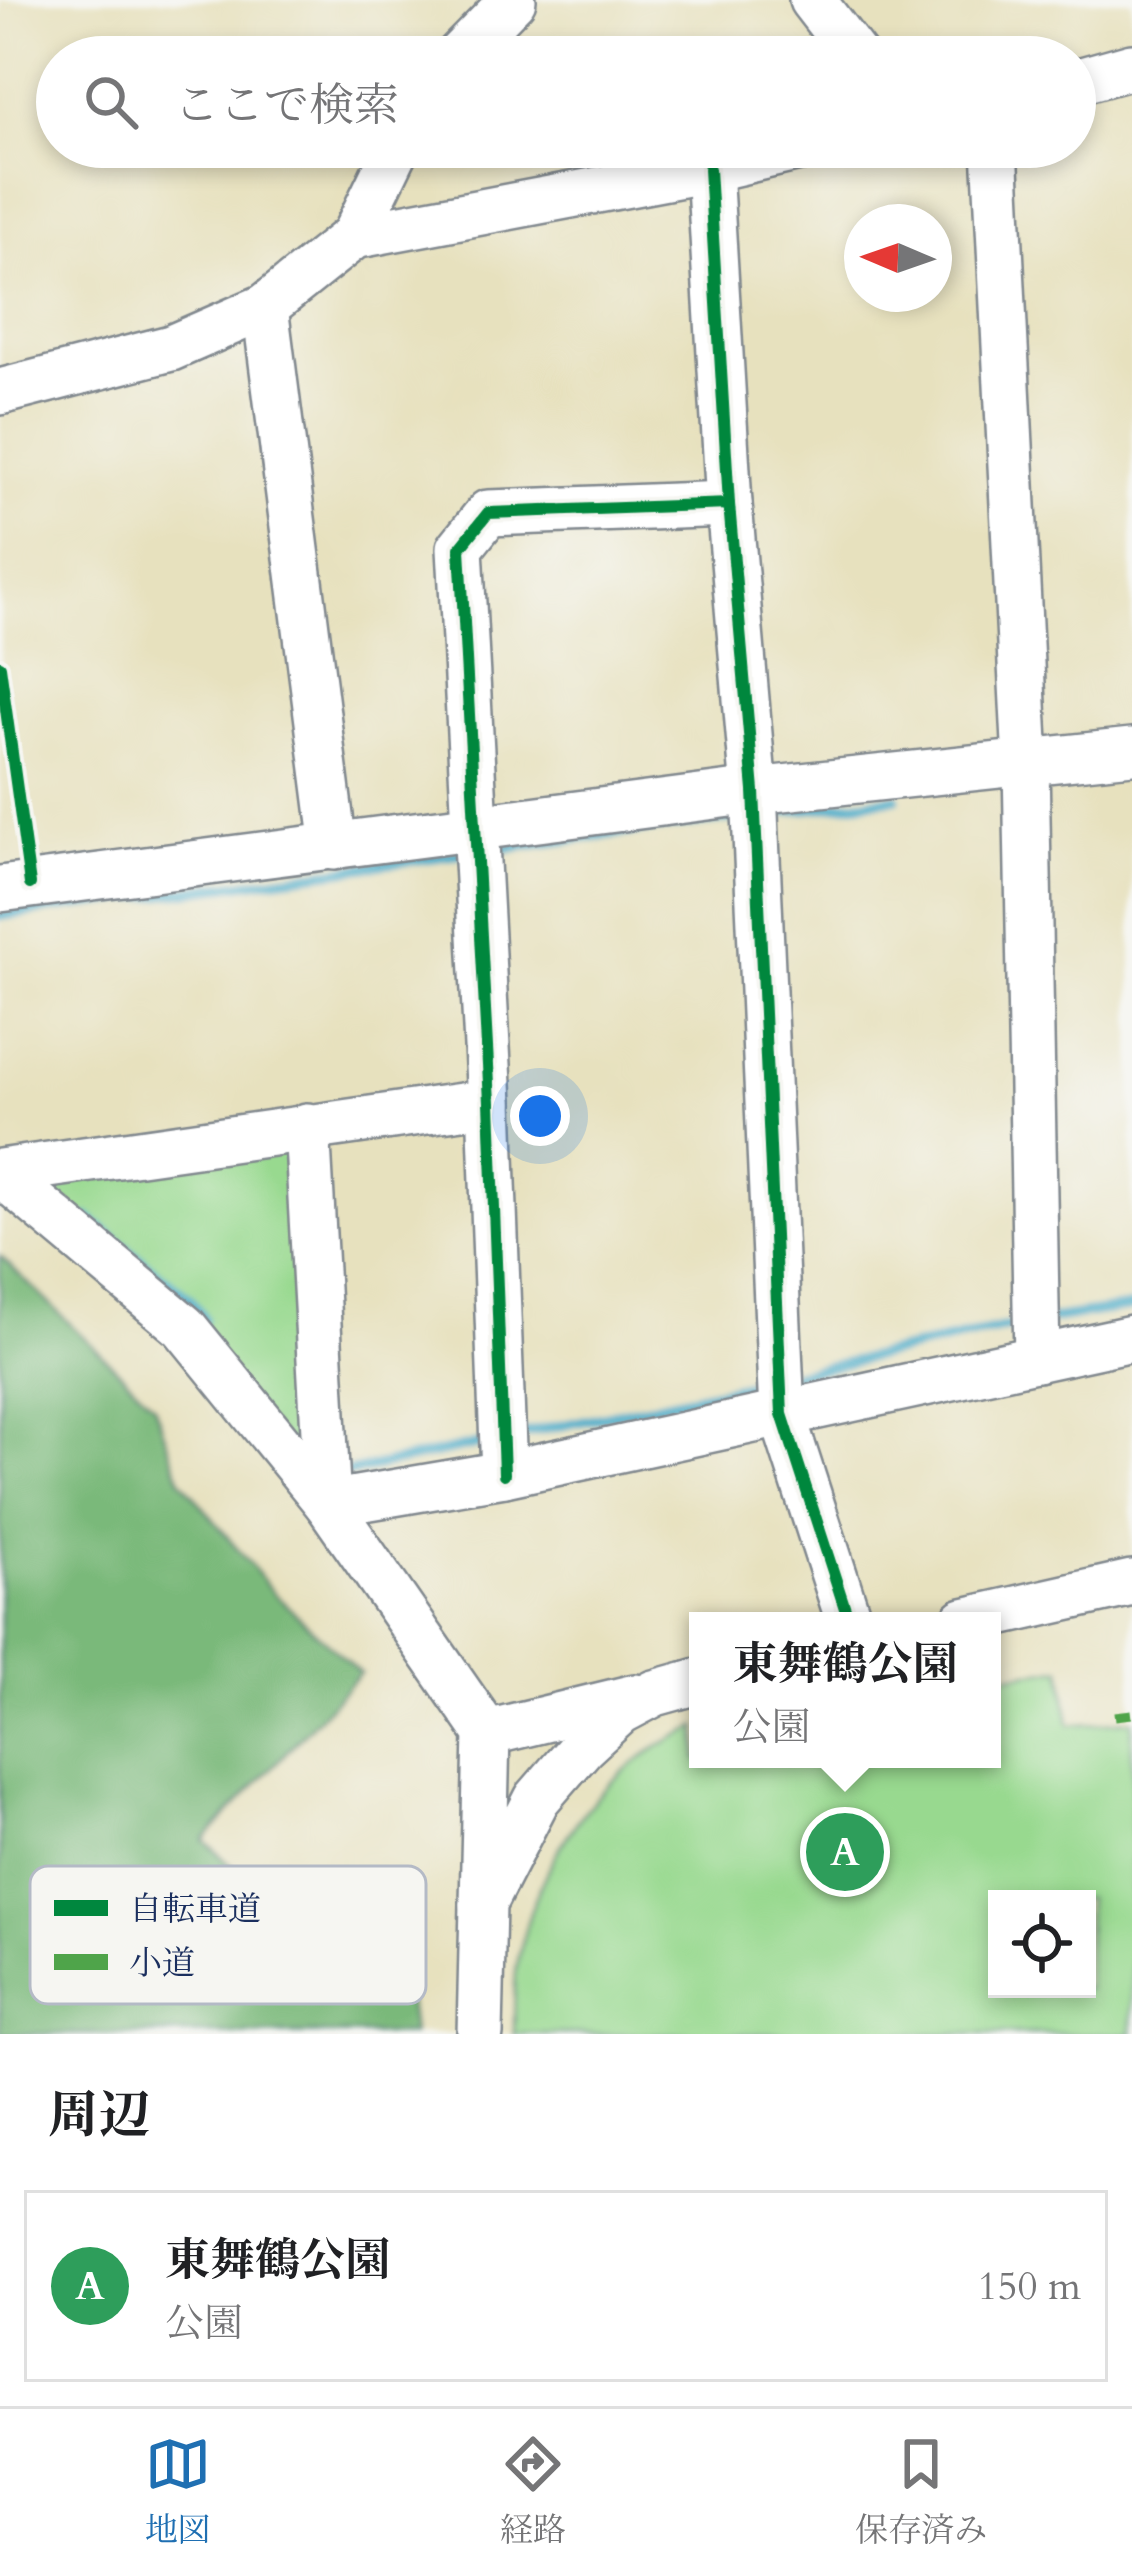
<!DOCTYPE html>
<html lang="ja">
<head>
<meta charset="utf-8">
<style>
	:root { --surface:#fff; --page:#f6f6f6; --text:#202124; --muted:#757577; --line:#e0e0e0; --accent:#1f6fb2 }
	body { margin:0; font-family:Cardo,"Noto Serif JP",serif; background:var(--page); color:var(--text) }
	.controls { position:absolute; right:36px; bottom:36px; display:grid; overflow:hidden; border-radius:0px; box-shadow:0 6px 18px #0003 }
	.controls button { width:108px; height:108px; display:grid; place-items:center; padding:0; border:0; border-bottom:3px solid var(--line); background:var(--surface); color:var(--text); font:60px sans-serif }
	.compass { position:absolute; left:844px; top:204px; width:108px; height:108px; border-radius:50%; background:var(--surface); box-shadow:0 6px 18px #0003; rotate:272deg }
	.you { position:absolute; left:540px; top:1116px; width:42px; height:42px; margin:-30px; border:9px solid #fff; border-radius:50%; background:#1a73e8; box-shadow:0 0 0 18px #1a73e833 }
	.badge { display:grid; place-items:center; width:78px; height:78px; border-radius:50%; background:var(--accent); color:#fff; font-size:39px; font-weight:700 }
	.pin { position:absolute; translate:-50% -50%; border:6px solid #fff; box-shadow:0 3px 12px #0006 }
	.popup { position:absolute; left:689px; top:1612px; width:312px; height:156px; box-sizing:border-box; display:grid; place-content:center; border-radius:0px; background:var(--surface); filter:drop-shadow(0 3px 9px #0005); font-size:39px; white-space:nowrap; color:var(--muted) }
	.popup b { font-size:45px; color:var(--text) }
	.popup::after { content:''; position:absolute; left:50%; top:100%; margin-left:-24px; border:24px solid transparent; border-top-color:var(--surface) }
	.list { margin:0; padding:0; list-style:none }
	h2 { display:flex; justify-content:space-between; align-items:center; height:156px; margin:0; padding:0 48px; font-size:51px }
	h2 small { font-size:39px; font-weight:400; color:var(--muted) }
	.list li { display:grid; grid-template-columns:78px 1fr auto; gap:36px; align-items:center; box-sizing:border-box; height:192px; margin:0 24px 24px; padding:0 24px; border:3px solid var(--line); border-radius:0px }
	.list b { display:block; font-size:45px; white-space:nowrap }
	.list p { margin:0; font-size:39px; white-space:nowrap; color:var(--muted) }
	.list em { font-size:39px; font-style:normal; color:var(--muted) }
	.icon { flex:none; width:66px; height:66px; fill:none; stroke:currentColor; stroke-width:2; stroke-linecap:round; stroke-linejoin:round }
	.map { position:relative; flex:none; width:1132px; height:2034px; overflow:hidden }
	.search { position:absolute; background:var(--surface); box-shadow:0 6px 18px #0003; left:36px; right:36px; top:36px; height:132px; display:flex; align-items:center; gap:30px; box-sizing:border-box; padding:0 42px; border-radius:66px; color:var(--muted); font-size:45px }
	.sheet { height:372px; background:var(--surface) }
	nav { display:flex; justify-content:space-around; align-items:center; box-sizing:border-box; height:168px; border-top:3px solid var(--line); background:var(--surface); font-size:33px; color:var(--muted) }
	nav a { display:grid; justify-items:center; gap:6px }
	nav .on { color:var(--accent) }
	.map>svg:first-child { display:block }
	.green { fill:#98d98f; stroke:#5a8476; stroke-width:3; fill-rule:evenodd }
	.forest { fill:#7ab97a; stroke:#4a746c; stroke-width:3 }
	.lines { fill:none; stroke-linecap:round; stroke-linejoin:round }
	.stream { stroke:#45a8c5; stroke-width:10 }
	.minor-casing { stroke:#81888e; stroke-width:50 }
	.minor { stroke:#fff; stroke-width:45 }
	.quiet { stroke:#4fa44a; stroke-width:9; stroke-dasharray:18 9; stroke-linecap:butt }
	.cycleway-casing { stroke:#f6f6f2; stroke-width:20 }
	.cycleway { stroke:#00873e; stroke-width:12 }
	.key { fill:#f6f6f2; stroke:#b4bac6; stroke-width:3 }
	.key-label { font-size:33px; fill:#1b2f5e }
</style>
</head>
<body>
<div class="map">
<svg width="1132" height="2034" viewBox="0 0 1132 2034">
	<rect width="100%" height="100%" fill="#f6f6f2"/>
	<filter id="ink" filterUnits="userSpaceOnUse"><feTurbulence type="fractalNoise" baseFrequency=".00833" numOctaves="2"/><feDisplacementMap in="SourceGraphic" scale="24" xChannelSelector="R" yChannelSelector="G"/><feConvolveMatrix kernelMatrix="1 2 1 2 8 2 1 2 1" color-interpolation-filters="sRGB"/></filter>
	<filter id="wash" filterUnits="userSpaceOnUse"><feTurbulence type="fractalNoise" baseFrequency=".004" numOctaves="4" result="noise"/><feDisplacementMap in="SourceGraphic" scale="48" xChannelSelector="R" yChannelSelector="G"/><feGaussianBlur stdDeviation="2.7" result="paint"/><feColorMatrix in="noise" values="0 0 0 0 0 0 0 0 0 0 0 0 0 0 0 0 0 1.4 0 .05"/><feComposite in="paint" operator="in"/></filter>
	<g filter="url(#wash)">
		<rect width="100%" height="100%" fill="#e7e1be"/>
		<!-- green -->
		<g class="green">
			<path d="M294 1148 312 1467 27 1181Z"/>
			<path d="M1062 1668 1070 1725 1132 1720V2034H514C515 2010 513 1983 518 1960 537 1858 600 1766 698 1727V1759H992V1677ZM997 1899H1087V1989H997Z"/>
		</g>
		<!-- forest -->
		<path class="forest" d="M0 1256 154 1405 180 1478 273 1593 360 1673 204 1840 276 1908 314 1880 352 1892 407 1992 412 2034H0Z"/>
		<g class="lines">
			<!-- stream -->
			<g class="stream">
				<path d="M766 814 896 798"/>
				<path d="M486 851 742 817"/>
				<path d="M0 916 468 853"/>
				<path d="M88 1218 190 1299 204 1319"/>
				<path d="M1046 1320 1132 1307"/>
				<path d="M794 1374 1028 1323"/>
				<path d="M513 1436 770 1380"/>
				<path d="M337 1475 489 1442"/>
			</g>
		</g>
	</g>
	<g filter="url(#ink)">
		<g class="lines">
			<defs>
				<g id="minor">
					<path d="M812 0 856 57"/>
					<path d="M457 57 513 0"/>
					<path d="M1075 82 1132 66"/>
					<path d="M995 147 1026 763 1037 1359"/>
					<path d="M709 169 729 504 754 791 782 1414 849 1621"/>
					<path d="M354 236 397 147"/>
					<path d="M265 307 334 847"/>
					<path d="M0 392 171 348 265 307 354 236 709 169 804 147"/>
					<path d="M0 889 754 791 1132 751"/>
					<path d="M307 1126 328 1504 504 1474 1132 1338"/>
					<path d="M0 1172 490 1102"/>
					<path d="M0 1173 184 1327 328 1504 487 1733 483 1904"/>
					<path d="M504 1474 490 1102 460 548 488 513 729 504"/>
					<path d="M964 1621 1132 1583"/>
					<path d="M487 1733 635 1697"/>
					<path d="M480 2034 483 1904 537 1799 582 1747 621 1711 655 1693 698 1681"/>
				</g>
			</defs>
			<!-- minor casing -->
			<use href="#minor" class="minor-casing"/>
			<!-- minor -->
			<use href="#minor" class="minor"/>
			<!-- quiet -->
			<path class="quiet" d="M1115 1716 1132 1714"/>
			<defs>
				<g id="cycleway">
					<path d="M709 169 729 504 754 791 782 1414 849 1621"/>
					<path d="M0 666 30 884"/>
					<path d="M504 1474 490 1102 460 548 488 513 729 504"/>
				</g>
			</defs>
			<!-- cycleway casing -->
			<use href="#cycleway" class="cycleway-casing"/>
			<!-- cycleway -->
			<use href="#cycleway" class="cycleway"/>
		</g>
	</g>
	<!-- legend -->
	<rect x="30" y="1866" width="396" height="138" rx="18" class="key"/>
	<rect x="54" y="1900" width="54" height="16" fill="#00873e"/>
	<rect x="54" y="1954" width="54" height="16" fill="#4fa44a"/>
	<g class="key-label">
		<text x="129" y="1920">自転車道</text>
		<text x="129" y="1974">小道</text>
	</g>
</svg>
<div class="controls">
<button><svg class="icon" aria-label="locate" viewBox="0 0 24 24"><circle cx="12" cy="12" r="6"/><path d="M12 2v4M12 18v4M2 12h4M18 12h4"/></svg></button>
</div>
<svg class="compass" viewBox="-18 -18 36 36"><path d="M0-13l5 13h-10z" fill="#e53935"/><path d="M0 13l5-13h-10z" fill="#757577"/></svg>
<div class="you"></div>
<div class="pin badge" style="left:845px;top:1852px;background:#2e9e5b">A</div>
<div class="popup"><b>東舞鶴公園</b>公園</div>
<div class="search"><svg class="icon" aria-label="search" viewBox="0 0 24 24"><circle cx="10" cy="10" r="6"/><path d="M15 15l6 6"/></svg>ここで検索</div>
</div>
<section class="sheet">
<h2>周辺<small></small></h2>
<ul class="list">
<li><span class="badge" style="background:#2e9e5b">A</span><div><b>東舞鶴公園</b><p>公園</p></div><em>150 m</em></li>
</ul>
</section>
<nav>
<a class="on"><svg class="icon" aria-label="map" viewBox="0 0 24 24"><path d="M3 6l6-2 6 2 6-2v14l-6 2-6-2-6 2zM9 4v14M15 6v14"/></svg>地図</a>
<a><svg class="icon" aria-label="directions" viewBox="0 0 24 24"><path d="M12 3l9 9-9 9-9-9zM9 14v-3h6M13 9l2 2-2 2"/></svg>経路</a>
<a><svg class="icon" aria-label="saved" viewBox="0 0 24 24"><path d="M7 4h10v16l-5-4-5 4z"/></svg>保存済み</a>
</nav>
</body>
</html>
